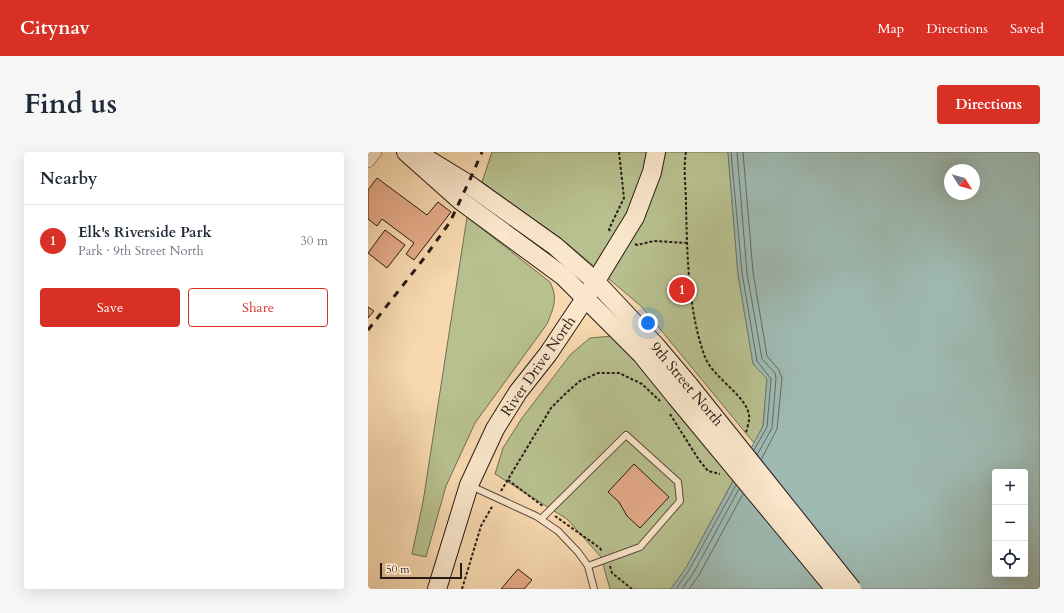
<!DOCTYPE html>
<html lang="en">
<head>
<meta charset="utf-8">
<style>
	:root { --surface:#fff; --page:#f6f6f7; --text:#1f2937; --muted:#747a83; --line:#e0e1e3; --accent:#d93025 }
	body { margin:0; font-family:Cardo,serif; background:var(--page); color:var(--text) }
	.controls { position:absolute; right:12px; bottom:12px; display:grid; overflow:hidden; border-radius:4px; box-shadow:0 4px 16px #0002 }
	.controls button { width:36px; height:36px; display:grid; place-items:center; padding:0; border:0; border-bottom:1px solid var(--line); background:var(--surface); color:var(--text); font:20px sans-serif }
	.compass { position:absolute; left:576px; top:12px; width:36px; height:36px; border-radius:50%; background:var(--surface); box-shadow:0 4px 16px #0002; rotate:127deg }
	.scale { position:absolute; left:12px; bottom:10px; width:82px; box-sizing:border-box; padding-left:4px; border:2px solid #281b17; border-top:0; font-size:11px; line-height:14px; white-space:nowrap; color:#281b17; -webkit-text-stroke:3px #fae6cb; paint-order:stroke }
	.you { position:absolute; left:280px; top:171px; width:14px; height:14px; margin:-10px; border:3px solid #fff; border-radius:50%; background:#1a73e8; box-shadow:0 0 0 6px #1a73e833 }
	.badge { display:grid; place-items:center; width:26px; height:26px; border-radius:50%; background:var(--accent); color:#fff; font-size:13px; font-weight:700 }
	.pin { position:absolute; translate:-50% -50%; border:2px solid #fff; box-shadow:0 1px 4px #0006 }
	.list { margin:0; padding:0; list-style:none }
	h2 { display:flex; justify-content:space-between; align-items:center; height:52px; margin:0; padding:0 16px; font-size:17px }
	h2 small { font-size:13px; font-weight:400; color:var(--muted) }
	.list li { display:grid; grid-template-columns:26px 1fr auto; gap:12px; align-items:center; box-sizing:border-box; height:72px; padding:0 16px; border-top:1px solid var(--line) }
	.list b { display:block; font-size:15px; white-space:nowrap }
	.list p { margin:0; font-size:13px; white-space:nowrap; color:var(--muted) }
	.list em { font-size:13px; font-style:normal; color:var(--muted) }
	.actions { display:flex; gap:8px; padding:12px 16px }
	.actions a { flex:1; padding:9px 0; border:1px solid var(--accent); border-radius:4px; text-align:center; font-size:14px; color:var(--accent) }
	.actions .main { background:var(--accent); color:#fff }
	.icon { flex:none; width:22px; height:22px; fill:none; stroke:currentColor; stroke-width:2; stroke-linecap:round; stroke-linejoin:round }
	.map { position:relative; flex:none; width:672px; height:437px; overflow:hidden; border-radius:4px }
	header { display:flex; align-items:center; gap:24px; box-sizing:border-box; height:56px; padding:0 20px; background:var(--accent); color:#fff }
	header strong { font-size:19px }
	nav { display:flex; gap:22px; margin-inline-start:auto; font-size:14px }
	.intro { display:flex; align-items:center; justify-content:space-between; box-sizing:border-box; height:96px; padding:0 24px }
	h1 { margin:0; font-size:28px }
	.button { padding:10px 18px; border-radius:4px; background:var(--accent); color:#fff; font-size:14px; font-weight:700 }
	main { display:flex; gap:24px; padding:0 24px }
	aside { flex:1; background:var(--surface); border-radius:4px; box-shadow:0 4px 16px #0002 }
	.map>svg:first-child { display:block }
	.green { fill:#b8c08f; stroke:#706e53 }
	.water { fill:#9eb9b1; stroke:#6f7a73; fill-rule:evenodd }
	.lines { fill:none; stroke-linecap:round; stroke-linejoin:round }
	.shore { stroke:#636a64; stroke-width:1 }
	.building { fill:#e5ab89; stroke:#281b17 }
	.service-casing { stroke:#5c4a3d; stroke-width:8 }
	.minor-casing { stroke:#5c4a3d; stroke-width:14 }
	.secondary-casing { stroke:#281b17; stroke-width:20 }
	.path { stroke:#281b17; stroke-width:2; stroke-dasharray:3 2; stroke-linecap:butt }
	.service { stroke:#fae6cb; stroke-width:6 }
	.minor { stroke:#fae6cb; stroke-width:13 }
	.secondary { stroke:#fae6cb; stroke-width:18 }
	.rail { stroke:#281b17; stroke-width:3; stroke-dasharray:7 7; stroke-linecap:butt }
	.secondary-bridge-casing { stroke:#281b17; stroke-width:20; stroke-linecap:butt }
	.secondary-bridge { stroke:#fae6cb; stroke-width:18 }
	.labels { text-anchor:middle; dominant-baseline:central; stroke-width:3; stroke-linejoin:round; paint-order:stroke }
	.street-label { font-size:15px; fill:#281b17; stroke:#fae6cb }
</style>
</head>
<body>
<header>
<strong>Citynav</strong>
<nav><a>Map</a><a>Directions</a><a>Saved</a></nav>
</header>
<div class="intro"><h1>Find us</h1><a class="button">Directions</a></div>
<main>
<aside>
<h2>Nearby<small></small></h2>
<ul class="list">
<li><span class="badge">1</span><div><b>Elk's Riverside Park</b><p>Park · 9th Street North</p></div><em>30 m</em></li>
</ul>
<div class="actions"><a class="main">Save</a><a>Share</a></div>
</aside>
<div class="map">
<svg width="672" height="437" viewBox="0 0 672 437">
	<rect width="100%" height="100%" fill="#f7d8af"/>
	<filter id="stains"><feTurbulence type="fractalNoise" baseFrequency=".005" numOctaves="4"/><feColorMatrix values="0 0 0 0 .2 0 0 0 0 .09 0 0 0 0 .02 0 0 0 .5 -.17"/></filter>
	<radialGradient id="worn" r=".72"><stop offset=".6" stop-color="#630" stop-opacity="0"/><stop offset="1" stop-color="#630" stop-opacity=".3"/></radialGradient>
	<!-- green -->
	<g class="green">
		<path d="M124 0H360L370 122 385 211 399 226 395 274 386 291 274 155 201 93 114 30Z"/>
		<path d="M99 65 182 130C190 146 186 155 179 172L107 271 78 334 58 405 44 402 55 350Z"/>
		<path d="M244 184 263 202 367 325 318 416 303 437H242L233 405 199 367 127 322 135 296 154 266 203 202 222 186Z"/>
	</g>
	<!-- water -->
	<path class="water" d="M360 0H672V437H303L318 416 395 274 399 227 385 212 370 122ZM582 18H606V42H582ZM627 320H657V422H627Z"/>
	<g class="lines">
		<!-- shore -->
		<g class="shore">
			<path d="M363 0 374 121 389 209 403 227 399 275 386 298"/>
			<path d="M369 0 379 121 394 207 407 221 408 226 404 276 389 303"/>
			<path d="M375 0 385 120 399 204 411 218 414 226 409 277 393 308"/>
			<path d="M308 437 321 418 368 333"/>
			<path d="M314 437 326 420 371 337"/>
			<path d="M321 437 331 423 375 342"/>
		</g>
	</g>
	<!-- building -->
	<g class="building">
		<path d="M9 26 59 63 70 50 83 60 46 108 38 102 46 91 14 67 9 74 0 67V38Z"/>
		<path d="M17 78 37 93 19 116 0 101Z"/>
		<path d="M0 155 6 159 0 166Z"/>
		<path d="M266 312 301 345 272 376 259 364 251 350 240 340Z"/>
		<path d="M150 417 164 428 156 437H133Z"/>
	</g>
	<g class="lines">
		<defs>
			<g id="service">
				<path d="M103 334 168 364 190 379 210 400 220 414 226 437"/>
				<path d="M173 367 258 283 310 330 312 349 272 395 220 414"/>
			</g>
			<path id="minor" d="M0 9 7 0"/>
			<g id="secondary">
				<path d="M38 0 93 49 195 124 274 203 308 245"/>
				<path d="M56 5 100 32 187 94 227 129 288 194 321 233"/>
				<path d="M69 437 101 333 127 277 150 240 180 202 218 145 267 65 284 20 288 0"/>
			</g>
		</defs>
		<!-- service casing -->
		<use href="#service" class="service-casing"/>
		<!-- minor casing -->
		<use href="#minor" class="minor-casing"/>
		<!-- secondary casing -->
		<use href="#secondary" class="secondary-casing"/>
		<!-- path -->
		<g class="path">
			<path d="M318 0C315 17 318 35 318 52 319 100 320 160 337 205 345 226 378 243 381 263 382 268 379 276 378 281"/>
			<path d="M242 79 241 77 256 46 251 0"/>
			<path d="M267 92 269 93 286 89 319 91"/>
			<path d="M302 262 331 308 340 319 352 322"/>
			<path d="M140 328 176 355"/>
			<path d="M133 339 183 256 197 242 212 229 230 221H251L274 232 292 249"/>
			<path d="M187 364 232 396 234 400"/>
			<path d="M242 414 244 421 264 437"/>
			<path d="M94 437 113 374 125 353"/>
		</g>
		<!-- service -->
		<use href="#service" class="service"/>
		<!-- minor -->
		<use href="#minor" class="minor"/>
		<!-- secondary -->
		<use href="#secondary" class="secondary"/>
		<!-- rail -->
		<path class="rail" d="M0 178 57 105 82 70 104 23 114 0"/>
		<defs>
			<g id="secondary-bridge">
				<path d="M321 233 484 437"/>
				<path d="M308 245 467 437"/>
			</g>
		</defs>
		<!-- secondary-bridge casing -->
		<use href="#secondary-bridge" class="secondary-bridge-casing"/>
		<!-- secondary-bridge -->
		<use href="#secondary-bridge" class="secondary-bridge"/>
	</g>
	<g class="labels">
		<!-- street labels -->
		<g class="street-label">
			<text transform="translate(170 214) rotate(-55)">River Drive North</text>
			<text transform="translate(319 232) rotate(50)">9th Street North</text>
		</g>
	</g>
	<rect width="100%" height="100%" filter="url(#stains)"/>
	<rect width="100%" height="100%" fill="url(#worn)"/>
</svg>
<div class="controls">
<button>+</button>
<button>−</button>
<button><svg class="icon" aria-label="locate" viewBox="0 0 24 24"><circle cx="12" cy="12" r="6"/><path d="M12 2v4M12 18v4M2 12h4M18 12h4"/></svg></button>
</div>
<svg class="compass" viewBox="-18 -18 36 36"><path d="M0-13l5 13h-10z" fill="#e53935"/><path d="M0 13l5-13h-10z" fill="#747a83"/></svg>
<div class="scale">50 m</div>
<div class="you"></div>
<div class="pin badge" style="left:314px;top:138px">1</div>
</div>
</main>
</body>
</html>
